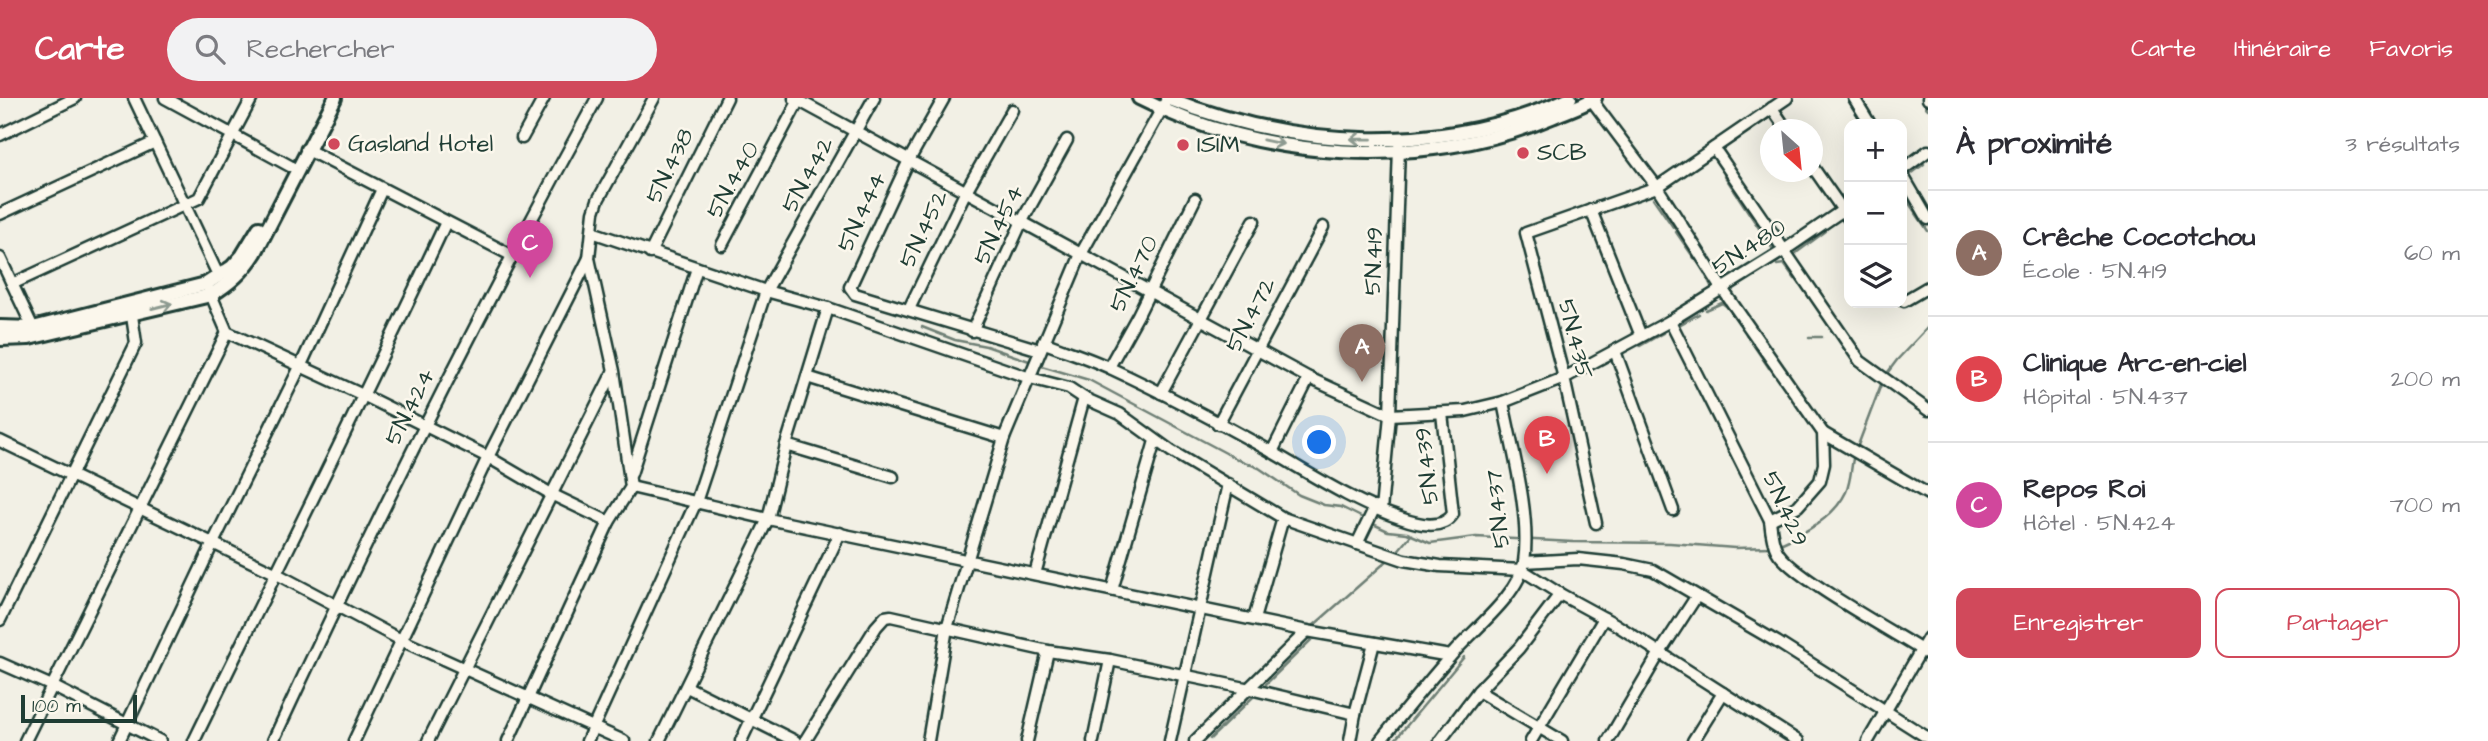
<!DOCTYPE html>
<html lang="fr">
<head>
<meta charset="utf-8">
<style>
	:root { --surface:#fff; --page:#f2f2f3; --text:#2b2b33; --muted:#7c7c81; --line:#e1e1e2; --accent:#d1495b }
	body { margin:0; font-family:"Architects Daughter",sans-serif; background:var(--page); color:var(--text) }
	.controls { position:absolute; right:21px; top:21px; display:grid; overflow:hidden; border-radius:14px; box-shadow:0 7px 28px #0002 }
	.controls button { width:63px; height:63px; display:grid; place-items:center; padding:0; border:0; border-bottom:2px solid var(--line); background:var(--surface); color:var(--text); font:35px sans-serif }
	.compass { position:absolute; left:1760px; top:21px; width:63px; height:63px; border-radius:50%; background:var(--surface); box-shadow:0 7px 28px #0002; rotate:153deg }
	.scale { position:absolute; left:21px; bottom:18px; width:116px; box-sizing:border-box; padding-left:7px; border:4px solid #1f3d34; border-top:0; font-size:19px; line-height:24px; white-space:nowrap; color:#1f3d34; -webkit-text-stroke:5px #fbf7ec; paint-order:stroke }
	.you { position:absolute; left:1320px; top:345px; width:24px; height:24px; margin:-18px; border:5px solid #fff; border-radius:50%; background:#1a73e8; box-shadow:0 0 0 10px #1a73e833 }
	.badge { display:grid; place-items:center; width:46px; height:46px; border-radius:50%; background:var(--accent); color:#fff; font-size:23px; font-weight:700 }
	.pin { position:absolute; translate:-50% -58px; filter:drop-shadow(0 2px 4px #0008) }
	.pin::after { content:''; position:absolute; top:37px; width:24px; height:21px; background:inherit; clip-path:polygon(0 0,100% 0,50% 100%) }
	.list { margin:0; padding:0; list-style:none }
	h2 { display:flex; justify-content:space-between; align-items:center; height:91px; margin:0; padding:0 28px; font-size:30px }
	h2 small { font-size:23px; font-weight:400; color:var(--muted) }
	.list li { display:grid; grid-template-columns:46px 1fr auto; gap:21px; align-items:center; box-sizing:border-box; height:126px; padding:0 28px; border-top:2px solid var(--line) }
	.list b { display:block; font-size:26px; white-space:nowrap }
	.list p { margin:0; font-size:23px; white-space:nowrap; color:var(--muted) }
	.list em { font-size:23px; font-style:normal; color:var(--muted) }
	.actions { display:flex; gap:14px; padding:21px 28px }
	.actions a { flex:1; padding:16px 0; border:2px solid var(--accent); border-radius:14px; text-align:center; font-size:24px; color:var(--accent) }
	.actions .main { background:var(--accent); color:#fff }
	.icon { flex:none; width:38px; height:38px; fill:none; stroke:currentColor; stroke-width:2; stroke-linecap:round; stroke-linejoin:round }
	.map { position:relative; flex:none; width:1928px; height:643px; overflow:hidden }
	header { display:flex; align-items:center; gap:42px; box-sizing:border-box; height:98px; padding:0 35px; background:var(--accent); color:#fff }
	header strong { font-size:33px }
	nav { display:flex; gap:38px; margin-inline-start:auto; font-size:24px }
	.search { width:490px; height:63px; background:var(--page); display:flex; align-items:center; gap:18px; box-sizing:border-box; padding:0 24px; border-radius:38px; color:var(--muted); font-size:26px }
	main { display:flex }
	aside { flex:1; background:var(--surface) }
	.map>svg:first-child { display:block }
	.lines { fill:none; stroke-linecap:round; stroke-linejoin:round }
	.stream { stroke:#6e7f75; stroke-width:2.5 }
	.minor-casing { stroke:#1f3d34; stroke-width:15 }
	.major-casing { stroke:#1f3d34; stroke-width:18 }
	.minor { stroke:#fbf7ec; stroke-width:10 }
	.major { stroke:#fbf7ec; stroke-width:12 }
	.oneway { stroke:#8d9a90 }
	.poi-dot { fill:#d1495b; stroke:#fbf7ec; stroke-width:2.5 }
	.labels { text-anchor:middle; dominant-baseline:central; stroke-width:5; stroke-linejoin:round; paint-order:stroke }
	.poi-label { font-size:24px; fill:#1f3d34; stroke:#fbf7ec; text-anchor:start }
	.street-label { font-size:24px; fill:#1f3d34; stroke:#fbf7ec }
</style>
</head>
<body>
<header>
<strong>Carte</strong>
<div class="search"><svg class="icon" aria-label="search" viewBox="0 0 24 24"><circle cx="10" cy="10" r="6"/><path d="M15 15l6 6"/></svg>Rechercher</div>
<nav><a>Carte</a><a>Itinéraire</a><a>Favoris</a></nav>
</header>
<main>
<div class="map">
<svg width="1928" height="643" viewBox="0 0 1928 643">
	<rect width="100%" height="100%" fill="#f2f0e5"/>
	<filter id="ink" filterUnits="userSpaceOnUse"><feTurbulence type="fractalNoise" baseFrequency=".0143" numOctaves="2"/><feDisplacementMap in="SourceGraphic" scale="14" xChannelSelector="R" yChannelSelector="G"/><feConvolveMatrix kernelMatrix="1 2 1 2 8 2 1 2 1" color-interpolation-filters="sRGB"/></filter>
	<g filter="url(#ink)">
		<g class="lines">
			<!-- stream -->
			<g class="stream">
				<path d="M1926 9 1928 11"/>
				<path d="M1853 23 1855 26"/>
				<path d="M1455 54 1507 42"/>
				<path d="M1724 77 1774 153"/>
				<path d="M1907 79 1924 66"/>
				<path d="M1902 95 1928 133"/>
				<path d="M1653 100 1673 129"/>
				<path d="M1676 134 1694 160"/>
				<path d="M1792 158 1826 133"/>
				<path d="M1777 167 1784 166 1795 181"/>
				<path d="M1705 176 1713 192"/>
				<path d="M1706 212 1722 205 1726 208 1733 216"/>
				<path d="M922 229 955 242 986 248 1032 264"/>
				<path d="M1678 230 1679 227 1699 216"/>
				<path d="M1746 236 1769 270"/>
				<path d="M1809 239H1822"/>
				<path d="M1640 248 1663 235"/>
				<path d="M1038 267 1089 282 1237 361 1259 370 1299 397 1324 407 1341 409 1365 421"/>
				<path d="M1885 278 1897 262 1928 229"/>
				<path d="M1857 350 1882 284"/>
				<path d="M1371 425 1388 433 1407 435 1430 445 1476 439 1573 444 1670 445 1735 450 1772 449"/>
				<path d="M1778 447C1803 436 1834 420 1846 394 1851 383 1851 368 1854 356"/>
				<path d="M1396 455 1411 437"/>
				<path d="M1313 528 1388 462"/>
				<path d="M1266 586 1311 542"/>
				<path d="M1210 641 1253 599"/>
				<path d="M1394 643 1464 559"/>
			</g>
			<defs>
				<g id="minor">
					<path d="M134 0 219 179"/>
					<path d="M165 0 290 68"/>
					<path d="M794 0 1309 280 1390 317 1465 313 1503 304 1564 280 1670 223 1783 153 1849 108"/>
					<path d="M944 0 909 62 850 189 855 196 1040 252"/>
					<path d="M1590 0 1657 89 1723 192 1823 335 1824 366 1820 383 1798 408 1770 422"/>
					<path d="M1854 0 1870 26"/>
					<path d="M1928 0V1"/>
					<path d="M1772 10 1787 32"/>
					<path d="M0 37 75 0"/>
					<path d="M522 40 544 0"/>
					<path d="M1714 50 1860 263 1928 312"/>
					<path d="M306 51 511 157"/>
					<path d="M1812 68 1849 121"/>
					<path d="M1902 72 1928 53"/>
					<path d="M1902 76 1928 121"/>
					<path d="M1591 112 1641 238"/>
					<path d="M0 116 155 44"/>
					<path d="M592 134 766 193 828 210"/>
					<path d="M722 147 800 0"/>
					<path d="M650 155 727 0"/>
					<path d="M0 160 33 230"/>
					<path d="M12 186 199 100 252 0"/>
					<path d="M209 192 227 234 365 298 488 359 553 397 609 424"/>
					<path d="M1902 200 1904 203 1928 189"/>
					<path d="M909 211 966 93 1012 12"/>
					<path d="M1670 223 1770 422C1771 432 1772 444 1777 453 1790 478 1899 537 1928 556"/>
					<path d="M972 233 1022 123 1067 42"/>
					<path d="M1043 244C1065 253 1090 260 1112 271 1166 296 1220 325 1272 354 1312 377 1357 406 1400 420 1417 426 1442 433 1453 416L1442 315"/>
					<path d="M1615 253 1673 412"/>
					<path d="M1109 269 1138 217 1195 101"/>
					<path d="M807 279 1004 340"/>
					<path d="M1161 295 1254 123"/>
					<path d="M1084 300 1120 316 1171 353 1283 420 1404 462 1440 468 1522 472 1560 496 1615 526 1798 643"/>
					<path d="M1218 326 1323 129"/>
					<path d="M1823 335 1928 396"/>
					<path d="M0 343 275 475 403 543 624 643"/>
					<path d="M786 347 893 379"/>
					<path d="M1272 354 1309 280"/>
					<path d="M631 376 697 170"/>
					<path d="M631 389 768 421 1307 533 1450 558"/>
					<path d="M1381 412 1390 317 1399 49"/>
					<path d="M1596 425 1564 280 1526 135 1657 89 1787 0"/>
					<path d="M1357 446 1375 409"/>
					<path d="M1524 464 1578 461 1624 466 1653 472 1777 544 1928 640"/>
					<path d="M1112 492 1155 343"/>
					<path d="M1254 521 1283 420"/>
					<path d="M0 522 136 245 131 211"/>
					<path d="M0 565 52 588 160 643"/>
					<path d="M687 589 795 643"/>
					<path d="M1478 593 1562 643"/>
					<path d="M25 643 227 234"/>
					<path d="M119 643 213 445 301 267 382 91"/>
					<path d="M194 643C278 470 365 298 446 124"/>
					<path d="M273 643C374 425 481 211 597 0"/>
					<path d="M354 643 488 359 589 160"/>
					<path d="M428 643 613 274"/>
					<path d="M508 643 609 424 631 389 614 273 589 160 594 114 598 102 654 0"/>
					<path d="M587 643 696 404 766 193 874 0"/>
					<path d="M659 643 768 421 786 347 828 210 1030 280 1069 290 1084 300 1035 476"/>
					<path d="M741 643 840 435"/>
					<path d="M805 643 876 529 885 519 891 518 1048 553 1110 562 1250 591 1355 616 1374 545"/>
					<path d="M928 643 947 530 1004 340 1081 156 1165 5"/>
					<path d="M1027 643 1048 553"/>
					<path d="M1093 643 1110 562"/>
					<path d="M1170 643 1228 386"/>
					<path d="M1195 643 1307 533"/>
					<path d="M1350 643 1355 616"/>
					<path d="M1380 643C1403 615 1425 587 1449 560 1470 534 1519 498 1524 464 1531 416 1512 351 1503 304"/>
					<path d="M1440 643 1478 593 1519 550 1560 496"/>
					<path d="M1531 643 1604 520"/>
					<path d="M1608 643 1659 556 1696 499"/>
					<path d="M1693 643 1723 595"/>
					<path d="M1868 643 1928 540"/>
				</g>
				<g id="major">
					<path d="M1139 0C1261 63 1425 73 1552 19 1566 13 1582 8 1595 0"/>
					<path d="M1167 0C1297 51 1441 59 1570 0"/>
					<path d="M0 229 33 230 206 186 232 169 242 158 259 130"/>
					<path d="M0 241 29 240 211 197C230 185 243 174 255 155L335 0"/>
				</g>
			</defs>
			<!-- minor casing -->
			<use href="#minor" class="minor-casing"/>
			<!-- major casing -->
			<use href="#major" class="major-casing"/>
			<!-- minor -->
			<use href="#minor" class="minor"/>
			<!-- major -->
			<use href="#major" class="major"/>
		</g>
		<!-- one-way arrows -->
		<defs><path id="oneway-shaft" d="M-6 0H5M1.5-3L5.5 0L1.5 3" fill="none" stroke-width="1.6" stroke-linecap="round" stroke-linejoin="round" transform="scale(1.75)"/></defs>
		<g class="oneway">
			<use href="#oneway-shaft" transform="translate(1361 41) rotate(-179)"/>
			<use href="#oneway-shaft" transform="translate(1273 44) rotate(12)"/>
			<use href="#oneway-shaft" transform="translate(162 208) rotate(-14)"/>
		</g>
	</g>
	<!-- markers -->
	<g class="poi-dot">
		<circle cx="334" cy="46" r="7"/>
		<circle cx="1183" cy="47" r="7"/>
		<circle cx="1523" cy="55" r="7"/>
	</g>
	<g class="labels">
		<!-- poi labels -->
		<g class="poi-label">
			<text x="348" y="46">Gasland Hotel</text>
			<text x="1197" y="47">ISIM</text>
			<text x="1537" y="55">SCB</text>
		</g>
		<!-- street labels -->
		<g class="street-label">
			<text transform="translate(670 68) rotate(-64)">5N.438</text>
			<text transform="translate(808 77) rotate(-61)">5N.442</text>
			<text transform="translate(733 82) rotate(-61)">5N.440</text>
			<text transform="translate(862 114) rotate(-65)">5N.444</text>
			<text transform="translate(999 127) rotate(-64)">5N.454</text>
			<text transform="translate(924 131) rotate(-64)">5N.452</text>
			<text transform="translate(1749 149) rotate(-33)">5N.480</text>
			<text transform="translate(1374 163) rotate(-88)">5N.419</text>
			<text transform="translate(1134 176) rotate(-64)">5N.470</text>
			<text transform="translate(1251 217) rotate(-62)">5N.472</text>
			<text transform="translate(1575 241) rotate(76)">5N.435</text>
			<text transform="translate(410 309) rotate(-63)">5N.424</text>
			<text transform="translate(1427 368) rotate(-96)">5N.439</text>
			<text transform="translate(1498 411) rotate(-96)">5N.437</text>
			<text transform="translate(1785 411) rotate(66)">5N.429</text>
		</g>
	</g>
</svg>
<div class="controls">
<button>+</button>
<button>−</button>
<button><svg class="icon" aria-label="layers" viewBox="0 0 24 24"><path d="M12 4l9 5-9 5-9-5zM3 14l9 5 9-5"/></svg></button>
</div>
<svg class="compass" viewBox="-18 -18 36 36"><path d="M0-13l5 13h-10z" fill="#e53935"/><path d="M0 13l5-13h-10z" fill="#7c7c81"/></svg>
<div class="scale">100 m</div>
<div class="you"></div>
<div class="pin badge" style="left:1362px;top:284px;background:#8d6e63">A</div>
<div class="pin badge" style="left:1547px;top:376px;background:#e0444e">B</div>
<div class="pin badge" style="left:530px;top:180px;background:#d1479c">C</div>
</div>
<aside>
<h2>À proximité<small>3 résultats</small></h2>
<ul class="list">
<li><span class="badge" style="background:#8d6e63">A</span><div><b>Crêche Cocotchou</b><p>École · 5N.419</p></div><em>60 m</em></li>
<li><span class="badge" style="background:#e0444e">B</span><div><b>Clinique Arc-en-ciel</b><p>Hôpital · 5N.437</p></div><em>200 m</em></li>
<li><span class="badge" style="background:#d1479c">C</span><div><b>Repos Roi</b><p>Hôtel · 5N.424</p></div><em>700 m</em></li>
</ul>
<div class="actions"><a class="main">Enregistrer</a><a>Partager</a></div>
</aside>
</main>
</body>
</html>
